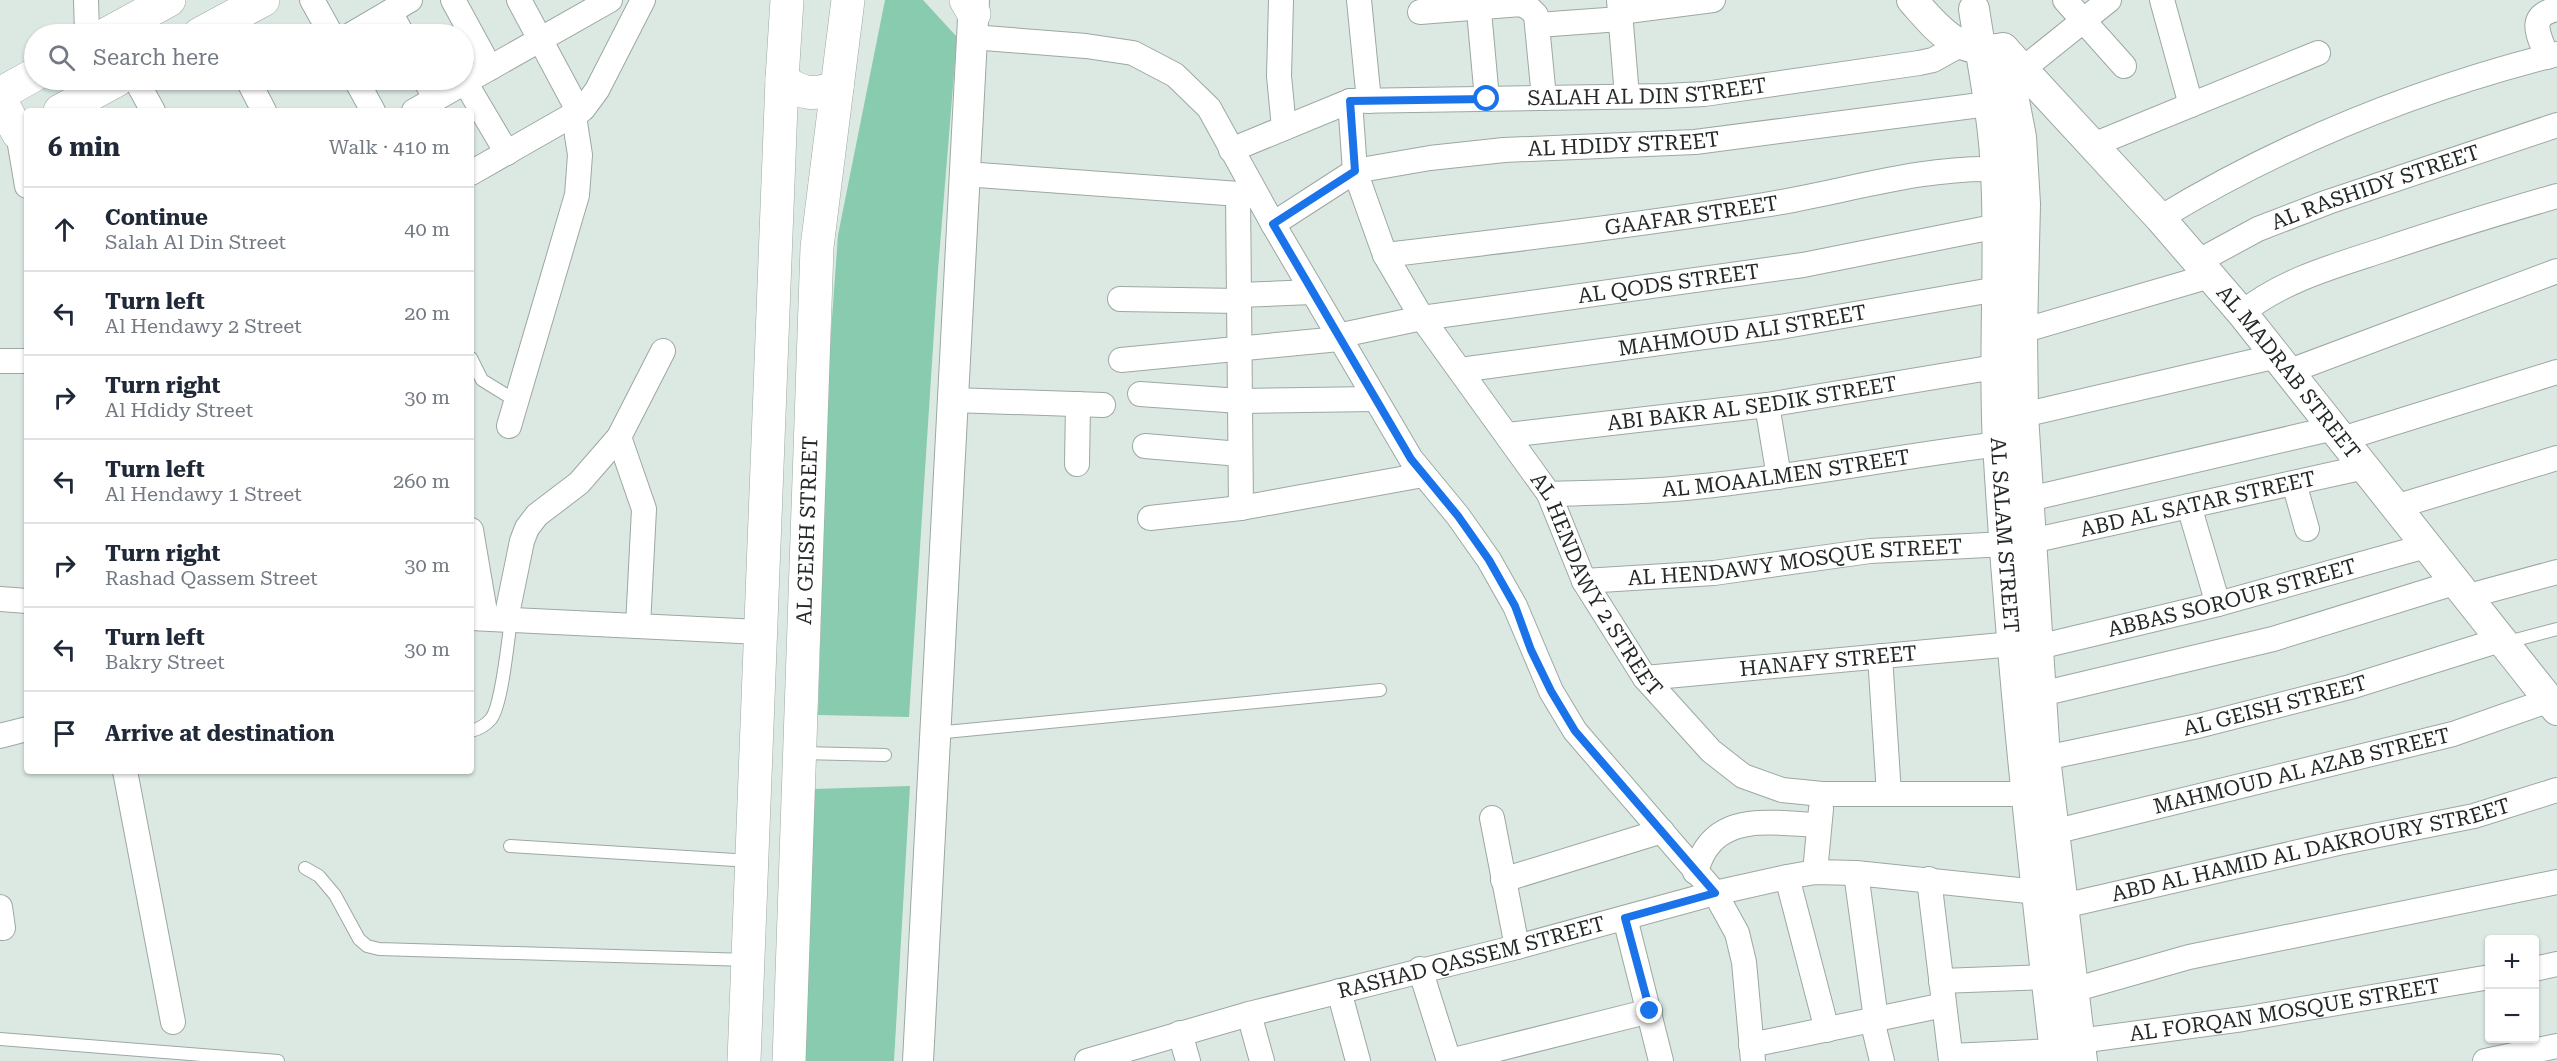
<!DOCTYPE html>
<html lang="en">
<head>
<meta charset="utf-8">
<style>
	:root { --surface:#fff; --page:#f2f2f3; --text:#1f2937; --muted:#747a83; --line:#e0e1e3 }
	body { margin:0; font-family:"Roboto Serif",serif; background:var(--page); color:var(--text) }
	.controls { position:absolute; right:18px; bottom:18px; display:grid; overflow:hidden; border-radius:6px; box-shadow:0 2px 4px #0004 }
	.controls button { width:54px; height:54px; display:grid; place-items:center; padding:0; border:0; border-bottom:2px solid var(--line); background:var(--surface); color:var(--text); font:30px sans-serif }
	.stop { position:absolute; width:18px; height:18px; margin:-14px; border:4px solid #1a73e8; border-radius:50%; background:#fff }
	.stop.end { background:#1a73e8; border-color:#fff; box-shadow:0 2px 6px #0008 }
	.list { margin:0; padding:0; list-style:none }
	h2 { display:flex; justify-content:space-between; align-items:center; height:78px; margin:0; padding:0 24px; font-size:26px }
	h2 small { font-size:20px; font-weight:400; color:var(--muted) }
	.list li { display:grid; grid-template-columns:39px 1fr auto; gap:18px; align-items:center; box-sizing:border-box; height:84px; padding:0 24px; border-top:2px solid var(--line) }
	.list b { display:block; font-size:22px; white-space:nowrap }
	.list p { margin:0; font-size:20px; white-space:nowrap; color:var(--muted) }
	.list em { font-size:20px; font-style:normal; color:var(--muted) }
	.icon { flex:none; width:33px; height:33px; fill:none; stroke:currentColor; stroke-width:2; stroke-linecap:round; stroke-linejoin:round }
	.map { position:relative; flex:none; width:2557px; height:1061px; overflow:hidden }
	.search { position:absolute; background:var(--surface); box-shadow:0 2px 4px #0004; left:24px; top:24px; width:450px; height:66px; display:flex; align-items:center; gap:15px; box-sizing:border-box; padding:0 21px; border-radius:33px; color:var(--muted); font-size:22px }
	.panel { position:absolute; background:var(--surface); box-shadow:0 2px 4px #0004; left:24px; top:108px; width:450px; height:666px; border-radius:6px }
	.map>svg:first-child { display:block }
	.green { fill:#89cbae }
	.lines { fill:none; stroke-linecap:round; stroke-linejoin:round }
	.service-casing { stroke:#9ca8a2; stroke-width:14 }
	.minor-casing { stroke:#9ca8a2; stroke-width:26 }
	.tertiary-casing { stroke:#9ca8a2; stroke-width:32 }
	.secondary-casing { stroke:#9ca8a2; stroke-width:34 }
	.primary-casing { stroke:#9ca8a2; stroke-width:34 }
	.service { stroke:#fff; stroke-width:12 }
	.minor { stroke:#fff; stroke-width:24 }
	.tertiary { stroke:#fff; stroke-width:30 }
	.secondary { stroke:#fff; stroke-width:33 }
	.primary { stroke:#fff; stroke-width:33 }
	.route { stroke:#1a73e8; stroke-width:8 }
	.labels { text-anchor:middle; dominant-baseline:central; stroke-width:5; stroke-linejoin:round; paint-order:stroke }
	.street-label { font-size:21px; fill:#242927; stroke:#dce9e3 }
</style>
</head>
<body>
<div class="map">
<svg width="2557" height="1061" viewBox="0 0 2557 1061">
	<rect width="100%" height="100%" fill="#dce9e3"/>
	<!-- green -->
	<g class="green">
		<path d="M885 0H923L957 37 938 270 909 717 818 715 829 360 838 235Z"/>
		<path d="M910 786 894 1061H805L813 789Z"/>
	</g>
	<g class="lines">
		<defs>
			<g id="service">
				<path d="M471 358 482 380 516 401"/>
				<path d="M2504 643 2557 629"/>
				<path d="M471 731C479 729 485 726 491 719 502 705 508 640 511 619"/>
				<path d="M935 733 1380 690"/>
				<path d="M802 753 885 755"/>
				<path d="M510 846 751 861"/>
				<path d="M305 868 319 876 335 895 359 939 367 946 379 949 748 960"/>
				<path d="M0 1039 278 1061"/>
			</g>
			<g id="minor">
				<path d="M86 0 87 34"/>
				<path d="M312 0 331 34"/>
				<path d="M453 0 490 68"/>
				<path d="M519 0 579 112"/>
				<path d="M1281 0 1279 76 1284 128"/>
				<path d="M1359 0 1369 101"/>
				<path d="M1478 0 1487 99"/>
				<path d="M1619 0 1627 96"/>
				<path d="M2065 0 2124 66"/>
				<path d="M2162 0 2191 105"/>
				<path d="M390 12 402 34"/>
				<path d="M1420 12 1521 4 1529 8 1536 15 1544 98"/>
				<path d="M1620 12 1713 0"/>
				<path d="M1538 25 1620 19"/>
				<path d="M352 34 410 0"/>
				<path d="M972 37 1086 46 1133 53 1175 75 1209 108 1273 224 1411 459 1458 516 1489 560 1515 606 1551 691 1575 731 1715 893 1737 933 1744 962 1753 1061"/>
				<path d="M2547 57C2539 35 2526 16 2557 9"/>
				<path d="M2023 69 2109 0"/>
				<path d="M136 80 153 111"/>
				<path d="M248 80 264 111"/>
				<path d="M356 80 373 111"/>
				<path d="M425 80 436 99"/>
				<path d="M465 82 507 153"/>
				<path id="s1" d="M1350 101 1355 171 1385 255 1422 318 1549 494 1584 581 1645 678 1711 751 1743 776 1782 790 1822 794H2043"/>
				<path d="M414 111 610 0"/>
				<path d="M18 133 27 186"/>
				<path d="M2093 145 2318 53"/>
				<path id="s2" d="M1231 150 1350 101 1666 96 1704 94 1919 63 1933 60 1960 45"/>
				<path d="M471 173 583 109 597 90 643 0"/>
				<path d="M965 174 1253 195"/>
				<path d="M1238 195 1241 508"/>
				<path d="M2160 218C2282 144 2419 89 2557 54"/>
				<path id="s3" d="M1273 224 1355 171 1430 158 1504 150 1695 142 1988 104"/>
				<path id="s4" d="M1385 255C1512 240 1638 225 1764 205 1842 193 1917 167 1996 169"/>
				<path id="s5" d="M2197 262 2258 229 2328 202 2557 125"/>
				<path d="M1239 295 1312 292"/>
				<path d="M1120 299 1239 301"/>
				<path d="M2242 313C2281 281 2334 266 2380 251 2439 231 2498 213 2557 196"/>
				<path d="M2022 331 2210 276"/>
				<path id="s6" d="M1337 336 1422 318 1803 265 1998 226"/>
				<path d="M1121 360 1339 339"/>
				<path d="M0 361H27"/>
				<path id="s7" d="M1460 370 1780 327 2015 286"/>
				<path d="M2290 371 2557 271"/>
				<path d="M1140 394 1240 401 1375 399"/>
				<path d="M953 400 1103 405"/>
				<path d="M1767 405 1779 477"/>
				<path d="M2023 415 2277 356"/>
				<path d="M509 426 577 195 580 155 574 116"/>
				<path id="s8" d="M1508 435 1767 405 1995 367"/>
				<path d="M2342 439 2557 372"/>
				<path d="M1145 446 1240 454"/>
				<path d="M1077 464 1078 404"/>
				<path d="M2294 483 2307 529"/>
				<path id="s9" d="M1549 494C1600 493 1652 492 1704 486 1808 475 1911 454 2016 442"/>
				<path d="M2029 499 2334 428"/>
				<path d="M2189 506 2218 604"/>
				<path d="M2395 507 2557 458"/>
				<path d="M1150 518 1241 508 1423 475"/>
				<path d="M471 530 486 618"/>
				<path id="s10" d="M2031 541 2365 467"/>
				<path id="s11" d="M1584 581 1714 573 1870 551 2006 544"/>
				<path d="M2465 597 2557 572"/>
				<path d="M0 599 27 601"/>
				<path d="M471 618 760 632"/>
				<path d="M506 619 522 541 527 528 537 515 579 483 619 437"/>
				<path d="M638 626 644 509 619 437 663 351"/>
				<path id="s12" d="M2038 647 2218 604 2426 546"/>
				<path d="M1880 656 1889 794"/>
				<path id="s13" d="M1645 678 2013 644"/>
				<path d="M2041 694 2273 639 2454 583"/>
				<path d="M0 736 27 729"/>
				<path id="s14" d="M2045 758 2198 726 2350 687 2500 640"/>
				<path d="M125 771 173 1022"/>
				<path d="M1492 818 1517 947"/>
				<path id="s15" d="M2053 832 2453 734 2550 700"/>
				<path d="M1695 872C1699 863 1702 853 1708 846 1732 813 1784 824 1819 825"/>
				<path d="M1815 872 1821 809"/>
				<path d="M1856 873 1876 1019"/>
				<path d="M1787 877 1827 1030"/>
				<path d="M1929 879 1951 1061"/>
				<path d="M1503 880 1662 831"/>
				<path id="s16" d="M2063 906 2338 843 2474 816 2557 790"/>
				<path d="M0 907 3 928"/>
				<path d="M1625 918 1661 1061"/>
				<path d="M1420 969 1449 1061"/>
				<path d="M2534 969 2557 964"/>
				<path d="M1941 981 2046 977"/>
				<path d="M2073 990 2189 957 2557 882"/>
				<path d="M1339 991 1358 1061"/>
				<path d="M1249 1014 1262 1061"/>
				<path d="M1872 1020 1882 1061"/>
				<path d="M1180 1033 1188 1061"/>
				<path id="s17" d="M2079 1041 2243 1019 2490 977"/>
				<path d="M1751 1045 1944 1005"/>
				<path d="M1951 1056 2055 1051"/>
				<path id="s18" d="M1087 1061 1249 1014 1517 947 1715 893 1787 877 1815 872 1856 873 2037 892"/>
				<path d="M1450 1061 1650 1011"/>
				<path d="M2485 1061 2557 1046"/>
			</g>
			<g id="tertiary">
				<path d="M1912 0C1939 30 1954 52 1998 49"/>
				<path id="s19" d="M1974 9C1982 63 1994 118 1996 172 2001 262 1993 352 1998 443 2010 650 2032 855 2056 1061"/>
				<path id="s20" d="M2003 48 2160 218 2242 313 2557 710"/>
				<path d="M2004 49 2021 137 2025 204 2022 331 2023 415 2045 758 2082 1061"/>
				<path d="M918 1061 974 0"/>
			</g>
			<g id="secondary">
				<path d="M107 34 169 0"/>
				<path d="M200 34 263 0"/>
				<path d="M0 94 34 75"/>
				<path d="M0 99 18 133"/>
				<path d="M60 111 117 80"/>
			</g>
			<g id="primary">
				<path d="M966 0 974 14"/>
				<path d="M782 79C800 94 815 97 837 86"/>
				<path d="M744 1061 782 79 787 0"/>
				<path id="s21" d="M789 1061 817 247 848 0"/>
			</g>
		</defs>
		<!-- service casing -->
		<use href="#service" class="service-casing"/>
		<!-- minor casing -->
		<use href="#minor" class="minor-casing"/>
		<!-- tertiary casing -->
		<use href="#tertiary" class="tertiary-casing"/>
		<!-- secondary casing -->
		<use href="#secondary" class="secondary-casing"/>
		<!-- primary casing -->
		<use href="#primary" class="primary-casing"/>
		<!-- service -->
		<use href="#service" class="service"/>
		<!-- minor -->
		<use href="#minor" class="minor"/>
		<!-- tertiary -->
		<use href="#tertiary" class="tertiary"/>
		<!-- secondary -->
		<use href="#secondary" class="secondary"/>
		<!-- primary -->
		<use href="#primary" class="primary"/>
	</g>
	<g class="lines">
		<!-- route -->
		<path class="route" d="M1487 99 1350 101 1355 171 1273 224 1411 459 1458 516 1489 560 1515 606 1531 650 1551 691 1575 731 1715 893 1625 918 1650 1011"/>
	</g>
	<g class="labels">
		<!-- street labels -->
		<g class="street-label">
			<text stroke="none"><textPath href="#s2" startOffset="426">SALAH AL DIN STREET</textPath></text>
			<text stroke="none"><textPath href="#s3" startOffset="368">AL HDIDY STREET</textPath></text>
			<text stroke="none"><textPath href="#s5" startOffset="194">AL RASHIDY STREET</textPath></text>
			<text stroke="none"><textPath href="#s4" startOffset="309">GAAFAR STREET</textPath></text>
			<text stroke="none"><textPath href="#s6" startOffset="336">AL QODS STREET</textPath></text>
			<text stroke="none"><textPath href="#s7" startOffset="285">MAHMOUD ALI STREET</textPath></text>
			<text stroke="none"><textPath href="#s20" startOffset="432">AL MADRAB STREET</textPath></text>
			<text stroke="none"><textPath href="#s8" startOffset="246">ABI BAKR AL SEDIK STREET</textPath></text>
			<text stroke="none"><textPath href="#s9" startOffset="238">AL MOAALMEN STREET</textPath></text>
			<text stroke="none"><textPath href="#s10" startOffset="171">ABD AL SATAR STREET</textPath></text>
			<text stroke="none"><textPath href="#s21" startOffset="531">AL GEISH STREET</textPath></text>
			<text stroke="none"><textPath href="#s19" startOffset="528">AL SALAM STREET</textPath></text>
			<text stroke="none"><textPath href="#s11" startOffset="212">AL HENDAWY MOSQUE STREET</textPath></text>
			<text stroke="none"><textPath href="#s1" startOffset="552">AL HENDAWY 2 STREET</textPath></text>
			<text stroke="none"><textPath href="#s12" startOffset="200">ABBAS SOROUR STREET</textPath></text>
			<text stroke="none"><textPath href="#s13" startOffset="184">HANAFY STREET</textPath></text>
			<text stroke="none"><textPath href="#s14" startOffset="236">AL GEISH STREET</textPath></text>
			<text stroke="none"><textPath href="#s15" startOffset="256">MAHMOUD AL AZAB STREET</textPath></text>
			<text stroke="none"><textPath href="#s16" startOffset="254">ABD AL HAMID AL DAKROURY STREET</textPath></text>
			<text stroke="none"><textPath href="#s18" startOffset="398">RASHAD QASSEM STREET</textPath></text>
			<text stroke="none"><textPath href="#s17" startOffset="208">AL FORQAN MOSQUE STREET</textPath></text>
		</g>
	</g>
</svg>
<div class="controls">
<button>+</button>
<button>−</button>
</div>
<div class="stop" style="left:1487px;top:99px"></div>
<div class="stop end" style="left:1650px;top:1011px"></div>
<div class="search"><svg class="icon" aria-label="search" viewBox="0 0 24 24"><circle cx="10" cy="10" r="6"/><path d="M15 15l6 6"/></svg>Search here</div>
<section class="panel">
<h2>6 min<small>Walk · 410 m</small></h2>
<ul class="list">
<li><svg class="icon" aria-label="ahead" viewBox="0 0 24 24"><path d="M12 20V5M6 11l6-6 6 6"/></svg><div><b>Continue</b><p>Salah Al Din Street</p></div><em>40 m</em></li>
<li><svg class="icon" aria-label="left" viewBox="0 0 24 24"><path d="M17 20v-9H6M10 6l-5 5 5 5"/></svg><div><b>Turn left</b><p>Al Hendawy 2 Street</p></div><em>20 m</em></li>
<li><svg class="icon" aria-label="right" viewBox="0 0 24 24"><path d="M7 20v-9h11M14 6l5 5-5 5"/></svg><div><b>Turn right</b><p>Al Hdidy Street</p></div><em>30 m</em></li>
<li><svg class="icon" aria-label="left" viewBox="0 0 24 24"><path d="M17 20v-9H6M10 6l-5 5 5 5"/></svg><div><b>Turn left</b><p>Al Hendawy 1 Street</p></div><em>260 m</em></li>
<li><svg class="icon" aria-label="right" viewBox="0 0 24 24"><path d="M7 20v-9h11M14 6l5 5-5 5"/></svg><div><b>Turn right</b><p>Rashad Qassem Street</p></div><em>30 m</em></li>
<li><svg class="icon" aria-label="left" viewBox="0 0 24 24"><path d="M17 20v-9H6M10 6l-5 5 5 5"/></svg><div><b>Turn left</b><p>Bakry Street</p></div><em>30 m</em></li>
<li><svg class="icon" aria-label="arrive" viewBox="0 0 24 24"><path d="M6 21V4h12l-3 4 3 4H6"/></svg><div><b>Arrive at destination</b></div></li>
</ul>
</section>
</div>
</body>
</html>
